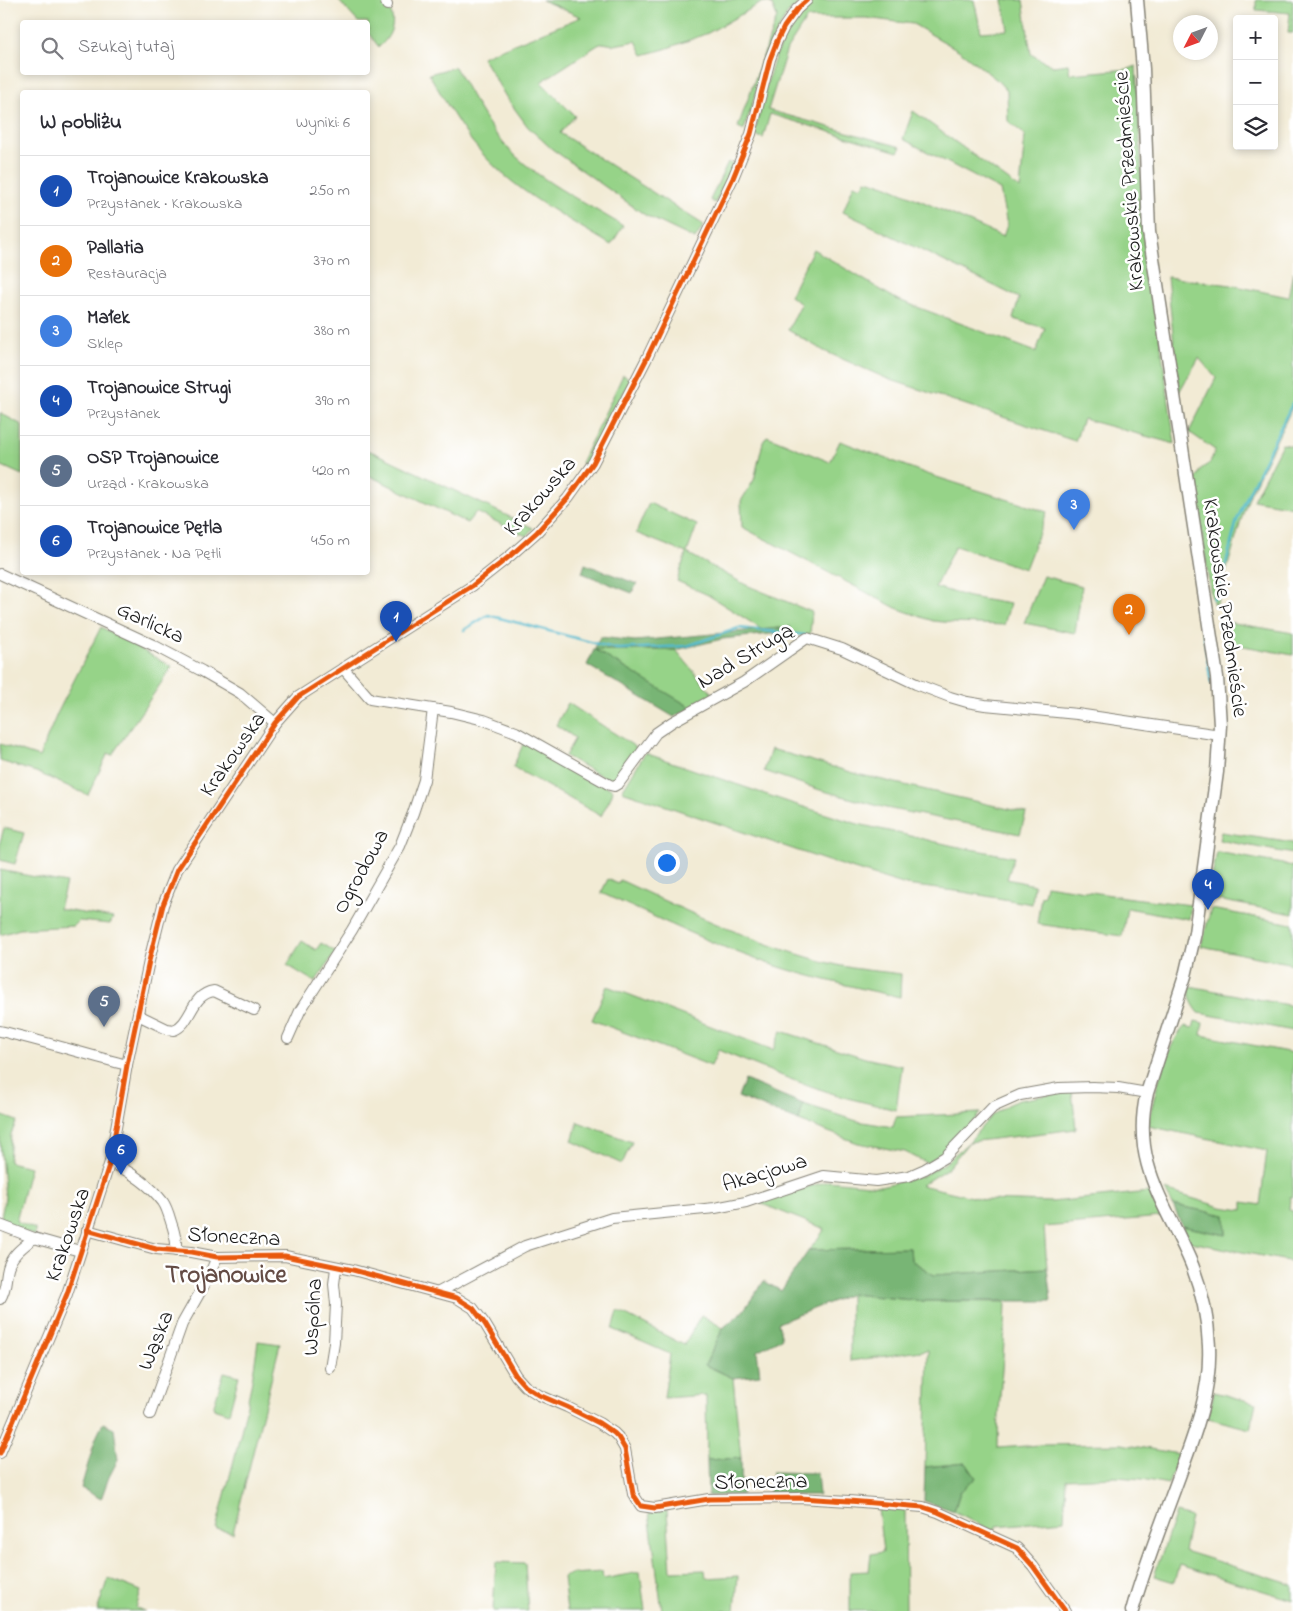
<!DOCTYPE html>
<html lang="pl">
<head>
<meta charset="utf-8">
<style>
	:root { --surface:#fff; --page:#f7f7f7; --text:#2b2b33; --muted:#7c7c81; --line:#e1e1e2; --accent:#d1495b }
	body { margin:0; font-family:"Indie Flower",sans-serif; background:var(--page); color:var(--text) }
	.controls { position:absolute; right:15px; top:15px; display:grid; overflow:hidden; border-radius:5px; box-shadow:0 2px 8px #0003 }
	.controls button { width:45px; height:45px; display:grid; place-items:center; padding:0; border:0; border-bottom:1px solid var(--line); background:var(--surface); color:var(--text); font:25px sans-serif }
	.compass { position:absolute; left:1173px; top:15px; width:45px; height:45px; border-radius:50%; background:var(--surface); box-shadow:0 2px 8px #0003; rotate:228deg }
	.you { position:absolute; left:666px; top:862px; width:18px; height:18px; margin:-12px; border:4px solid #fff; border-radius:50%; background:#1a73e8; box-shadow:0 0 0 8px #1a73e833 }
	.badge { display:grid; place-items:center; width:32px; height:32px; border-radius:50%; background:var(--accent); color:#fff; font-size:16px; font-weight:700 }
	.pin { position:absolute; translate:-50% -41px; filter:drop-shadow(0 1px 2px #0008) }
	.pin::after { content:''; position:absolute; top:26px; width:18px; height:15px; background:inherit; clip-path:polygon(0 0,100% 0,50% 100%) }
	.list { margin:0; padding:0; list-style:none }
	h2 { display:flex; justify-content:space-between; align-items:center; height:65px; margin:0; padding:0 20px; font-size:21px }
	h2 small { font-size:16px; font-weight:400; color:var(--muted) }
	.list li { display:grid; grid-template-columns:32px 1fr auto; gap:15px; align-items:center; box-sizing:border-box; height:70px; padding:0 20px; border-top:1px solid var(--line) }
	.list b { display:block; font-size:19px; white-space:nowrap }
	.list p { margin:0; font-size:16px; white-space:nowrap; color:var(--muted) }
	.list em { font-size:16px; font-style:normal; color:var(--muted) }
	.icon { flex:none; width:28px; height:28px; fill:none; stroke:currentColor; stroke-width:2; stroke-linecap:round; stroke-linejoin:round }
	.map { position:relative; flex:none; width:1293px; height:1611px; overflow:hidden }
	.search { position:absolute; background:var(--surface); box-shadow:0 2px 8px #0003; left:20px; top:20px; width:350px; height:55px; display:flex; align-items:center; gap:12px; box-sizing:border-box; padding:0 18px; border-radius:5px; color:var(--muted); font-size:19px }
	.panel { position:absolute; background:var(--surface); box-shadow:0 2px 8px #0003; left:20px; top:90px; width:350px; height:485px; border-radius:5px }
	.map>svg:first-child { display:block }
	.green { fill:#96d388; stroke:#597852 }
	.forest { fill:#78b574; stroke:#4a6848 }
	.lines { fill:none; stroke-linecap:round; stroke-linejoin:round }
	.stream { stroke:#4fb9cd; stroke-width:2.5 }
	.minor-casing { stroke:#878478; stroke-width:12 }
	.major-casing { stroke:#878478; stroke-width:15 }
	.minor { stroke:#fff; stroke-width:10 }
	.major { stroke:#fff; stroke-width:12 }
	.cycleway-casing { stroke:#fff; stroke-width:8 }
	.cycleway { stroke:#e8590c; stroke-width:5 }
	.labels { text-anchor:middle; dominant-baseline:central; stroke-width:5; stroke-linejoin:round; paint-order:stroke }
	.street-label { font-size:22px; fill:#1c1c1c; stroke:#fff }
	.quarter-label { font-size:25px; font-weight:bold; fill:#644c45; stroke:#fff }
</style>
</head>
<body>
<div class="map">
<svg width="1293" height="1611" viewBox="0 0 1293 1611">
	<rect width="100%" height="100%" fill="#fff"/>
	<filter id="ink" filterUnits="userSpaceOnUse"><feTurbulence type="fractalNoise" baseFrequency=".02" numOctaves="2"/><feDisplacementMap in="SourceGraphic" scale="10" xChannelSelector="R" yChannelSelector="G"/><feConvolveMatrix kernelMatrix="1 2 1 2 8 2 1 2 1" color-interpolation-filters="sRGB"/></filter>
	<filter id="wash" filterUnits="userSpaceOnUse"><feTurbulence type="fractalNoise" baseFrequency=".0096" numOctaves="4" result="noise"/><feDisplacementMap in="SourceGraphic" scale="20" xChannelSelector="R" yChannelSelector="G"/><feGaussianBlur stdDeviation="1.12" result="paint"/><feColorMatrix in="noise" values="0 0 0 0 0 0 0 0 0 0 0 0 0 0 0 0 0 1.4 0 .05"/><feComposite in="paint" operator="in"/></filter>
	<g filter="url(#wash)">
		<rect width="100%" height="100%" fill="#f2ebd5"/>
		<!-- green -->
		<g class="green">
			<path d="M338 0H382C398 15 395 33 379 47L368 33V22H358Z"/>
			<path d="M542 0H802L787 14 772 41 744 130 738 127 777 17 771 3 763 2 708 33 665 49 643 55 636 41 614 45 603 43 598 45 541 82 575 116 560 133 704 225 695 239 645 215 552 149 528 127 506 97 482 57 581 17Z"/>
			<path d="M816 0H974L981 32 1008 30 1003 0H1023L1031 54 1034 56 1053 66 1068 64 1070 74 1129 69 1136 66 1145 234 1175 444 1083 419 1075 441 888 379 824 351 788 330 801 304 790 296 813 249 896 299 1036 352 1045 328 1013 319 1019 298 843 212 854 184 862 187 866 180 885 185 1003 237 1007 225 1000 190 903 139 913 111 1020 189 1025 135 1008 121 1007 91 997 80 960 51 913 24 866 18H807L787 49 768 110 901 147 898 152 770 114 763 138 754 135C764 98 771 53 794 21 800 13 808 6 816 0Z"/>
			<path d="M1256 0H1293V33H1288L1290 13 1256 10Z"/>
			<path d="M455 67C470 93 484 121 504 144 536 180 583 201 623 226L611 245C566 217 515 192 480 151 459 128 445 100 429 74Z"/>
			<path d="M728 162 733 164 715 203 710 200Z"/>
			<path d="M1293 272V406L1251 492 1243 514 1217 603 1214 605 1211 595 1194 483 1202 468 1210 463 1215 450 1189 432 1216 378 1199 358 1179 392 1167 277 1231 285 1288 297Z"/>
			<path d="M623 375 631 379 585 465 581 463Z"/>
			<path d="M0 413 22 425V475L0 465Z"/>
			<path d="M767 436 830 462 840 441 927 474 1047 512 1025 569 955 546 935 587 969 597 1010 604 1004 625 954 623 933 621 896 608 742 527 741 501 754 480 763 442Z"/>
			<path d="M1282 444 1293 446V507L1253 500Z"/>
			<path d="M368 450 384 457 533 528 526 536 476 512 467 523 368 475Z"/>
			<path d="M649 503 697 525 687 553 746 585 812 612 810 634 805 637 790 632V627L763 630 708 595 677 581 686 553 636 533Z"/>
			<path d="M1043 576 1082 586 1075 633 1024 623Z"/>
			<path d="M1227 622 1293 633V655L1227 643Z"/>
			<path d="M101 627 172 667 112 755 108 753 88 795 36 772 0 761V744L39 757 57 714Z"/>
			<path d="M594 650H676L714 696 692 708Z"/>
			<path d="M568 703 640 750 618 780 611 781 565 756 575 738 556 725Z"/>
			<path d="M525 740 613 790 611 797 601 816 513 767Z"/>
			<path d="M771 749 861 775 1026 813 1020 834 886 808 820 790 764 771Z"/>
			<path d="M645 753 791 803 858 824 954 846 1014 857 1007 879 1034 885 1032 904 963 892 906 885 828 861 622 791Z"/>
			<path d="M4 828 24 833 15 864 0 860V842Z"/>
			<path d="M1221 832 1293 843V854L1219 840Z"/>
			<path d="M1217 852 1293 866V914L1212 899V877Z"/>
			<path d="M0 870 66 883 59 909 113 918 110 924 79 921 74 926 20 929 0 935Z"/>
			<path d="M608 879 618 884 620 880C690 913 762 947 837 965 857 970 880 971 901 974L900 997C863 989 826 981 789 970 724 951 663 920 601 893Z"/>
			<path d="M1046 885 1124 897 1191 905 1189 919 1127 908 1122 936 1037 924 1041 896 1044 895Z"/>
			<path d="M1211 909 1293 924V964L1201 946Z"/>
			<path d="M302 941 316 950 321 943 336 952 315 982 287 965Z"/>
			<path d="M607 986 773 1050 781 1031 865 1058 902 1066 896 1110 843 1097 790 1079 718 1050 711 1066 592 1020Z"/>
			<path d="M1190 986 1293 1006V1031L1199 1013C1192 1004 1188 997 1190 986Z"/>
			<path d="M1195 1021 1203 1023 1201 1035 1293 1053V1197H1290L1289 1210 1293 1211V1262L1186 1241 1182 1226 1226 1235 1225 1215 1173 1205 1165 1190 1221 1207 1243 1210V1202L1260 1205 1267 1151 1148 1126C1154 1097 1164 1048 1185 1026L1193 1028Z"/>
			<path d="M1072 1091 1076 1129 969 1142 948 1168 921 1185 985 1200 1051 1202 1149 1192 1161 1217 1044 1227 1047 1268 934 1275 911 1260 910 1248 809 1250 825 1229 757 1202 828 1181 880 1186 920 1177 944 1164 969 1142 991 1116 1008 1105 1019 1100Z"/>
			<path d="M803 1104 857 1121 893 1127 896 1117 980 1113 958 1141 927 1163 905 1152 858 1143 799 1121Z"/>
			<path d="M0 1115 17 1121 11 1134 9 1162 30 1167 16 1221 35 1229V1236L0 1222 5 1198 0 1141Z"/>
			<path d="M578 1122 632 1142 622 1164 572 1141Z"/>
			<path d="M850 1294 922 1301 1006 1302C1005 1351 998 1399 998 1448L1040 1445 1121 1444 1179 1454 1168 1484 1142 1479 1116 1477 1066 1479 1064 1520 996 1526 995 1532 954 1511 960 1492 976 1478 966 1463 925 1467 928 1350 850 1361Z"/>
			<path d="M618 1311 684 1345 701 1315 723 1328 705 1365 733 1378 741 1458 707 1460 706 1395 664 1398 670 1354 613 1329Z"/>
			<path d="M258 1341 280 1344 233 1533 216 1529C232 1467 250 1405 258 1341Z"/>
			<path d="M224 1372 239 1376 229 1413 213 1408Z"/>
			<path d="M1214 1392 1256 1403 1250 1429 1208 1418Z"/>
			<path d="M878 1509H905L906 1611H850V1572L869 1571 871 1554 883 1552Z"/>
			<path d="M667 1510 671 1571 705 1570 706 1578 738 1576 735 1611H662L649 1513Z"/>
			<path d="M1176 1513 1191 1517 1184 1551 1293 1585V1600L1179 1565 1174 1582 1154 1576Z"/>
			<path d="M496 1562 525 1563 528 1611H493Z"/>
			<path d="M602 1572 603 1579 640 1572 645 1611H567L563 1577 571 1574Z"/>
			<path d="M108 1578 141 1591 136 1608 145 1611H97Z"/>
		</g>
		<!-- forest -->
		<g class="forest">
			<path d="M585 564 637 584 632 593 582 573Z"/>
			<path d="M791 627 790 632 722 639 676 650H595L692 708 674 717 587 665 600 637 635 641Z"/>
			<path d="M745 1080 803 1104 799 1121 738 1097Z"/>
			<path d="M1173 1205 1225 1215 1226 1235 1182 1226Z"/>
			<path d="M910 1248 911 1260 934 1275 1047 1268 1051 1301H922L851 1294 778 1323 782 1338 757 1351 760 1375 733 1378 705 1365 723 1328 743 1311 764 1281 781 1291 809 1250Z"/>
			<path d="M103 1423 114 1428 118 1460 109 1477 101 1499 81 1488 95 1440Z"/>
			<path d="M741 1458 742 1495 708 1496 707 1460Z"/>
			<path d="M966 1463 976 1478 960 1492 954 1511 924 1501 925 1467Z"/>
			<path d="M772 1472 817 1473 819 1495H769Z"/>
		</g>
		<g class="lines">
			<!-- stream -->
			<g class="stream">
				<path d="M1213 599 1216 597 1219 591 1237 520 1250 490 1293 402"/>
				<path d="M1201 615 1211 683"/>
				<path d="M464 630 488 615 617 649 687 646 739 628 805 635"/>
			</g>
		</g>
	</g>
	<g filter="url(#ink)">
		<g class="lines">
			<defs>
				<g id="minor">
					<path d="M385 0 387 5"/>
					<path d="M0 574 153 645 202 671 240 693 275 723"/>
					<path d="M343 668 370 699 451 712 484 720 516 732 610 785 614 786 619 783 656 733 672 722 744 682 807 638 842 649 916 684 950 697 967 702 985 705 1077 714 1220 735"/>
					<path d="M138 1015 167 1029 174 1030C192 1023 191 994 214 991L254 1010"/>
					<path d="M0 1031C43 1041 84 1054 127 1065"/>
					<path d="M288 1038 300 1011 352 930 400 846 413 813 424 780 433 709"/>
					<path d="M110 1162C129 1171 150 1185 163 1202 168 1209 170 1220 173 1228 175 1236 177 1242 176 1251"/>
					<path d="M0 1225 34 1238 80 1251"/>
					<path d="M87 1230 156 1249 191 1252 217 1257 285 1256 353 1270 457 1298 473 1308 485 1324 516 1376 525 1386 539 1395 567 1407 599 1423 614 1433 618 1437 625 1449 633 1494 641 1506 655 1508 709 1499 800 1498 849 1501 923 1507 938 1512 1017 1548 1033 1566 1065 1611"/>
					<path d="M439 1292 525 1246 612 1218 715 1208 746 1202 824 1176 876 1181 909 1176 925 1169 945 1157 993 1107 1020 1095 1059 1088 1092 1087 1118 1088 1147 1093"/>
					<path d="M0 1299C7 1289 5 1279 8 1268 12 1254 23 1247 34 1238"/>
					<path d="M330 1368 334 1343 336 1304 334 1284 336 1268"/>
					<path d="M150 1414 182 1324 208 1278 217 1257"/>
					<path d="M0 1453 67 1294 110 1162 127 1065 149 961 163 905 177 870 275 723 298 697 472 586 510 556 537 532 568 498 593 463 646 360 733 178 751 134 770 59 777 41 784 27 797 9 807 0"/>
				</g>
				<path id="major" d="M1132 1611C1145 1564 1164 1518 1181 1471 1196 1431 1211 1390 1209 1346 1208 1318 1202 1291 1192 1265 1167 1205 1130 1163 1147 1093L1185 976 1195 933 1217 772 1220 725 1217 677 1149 232 1143 69 1137 0"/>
			</defs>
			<!-- minor casing -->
			<use href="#minor" class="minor-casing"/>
			<!-- major casing -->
			<use href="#major" class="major-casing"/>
			<!-- minor -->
			<use href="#minor" class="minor"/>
			<!-- major -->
			<use href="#major" class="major"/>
			<defs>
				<g id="cycleway">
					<path d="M87 1230 156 1249 191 1252 217 1257 285 1256 353 1270 457 1298 473 1308 485 1324 516 1376 525 1386 539 1395 567 1407 599 1423 614 1433 618 1437 625 1449 633 1494 641 1506 655 1508 709 1499 800 1498 849 1501 923 1507 938 1512 1017 1548 1033 1566 1065 1611"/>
					<path d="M0 1453 67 1294 110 1162 127 1065 149 961 163 905 177 870 275 723 298 697 472 586 510 556 537 532 568 498 593 463 646 360 733 178 751 134 770 59 777 41 784 27 797 9 807 0"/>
				</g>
			</defs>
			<!-- cycleway casing -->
			<use href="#cycleway" class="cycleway-casing"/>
			<!-- cycleway -->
			<use href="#cycleway" class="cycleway"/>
		</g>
	</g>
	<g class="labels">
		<!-- street labels -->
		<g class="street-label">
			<text transform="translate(1130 181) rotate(-94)">Krakowskie Przedmieście</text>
			<text transform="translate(541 497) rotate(-49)">Krakowska</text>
			<text transform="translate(1224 608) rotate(82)">Krakowskie Przedmieście</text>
			<text transform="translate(150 624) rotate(25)">Garlicka</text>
			<text transform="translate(746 657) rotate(-31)">Nad Strugą</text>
			<text transform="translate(234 755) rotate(-55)">Krakowska</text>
			<text transform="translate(362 872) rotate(-61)">Ogrodowa</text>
			<text transform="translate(765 1174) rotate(-17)">Akacjowa</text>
			<text transform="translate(69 1235) rotate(-71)">Krakowska</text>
			<text transform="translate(234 1238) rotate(3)">Słoneczna</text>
			<text transform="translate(314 1317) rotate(-87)">Wspólna</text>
			<text transform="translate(157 1341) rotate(-68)">Wąska</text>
			<text transform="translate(761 1483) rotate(-1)">Słoneczna</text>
		</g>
		<!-- quarter labels -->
		<g class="quarter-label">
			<text x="226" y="1276">Trojanowice</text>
		</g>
	</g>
</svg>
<div class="controls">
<button>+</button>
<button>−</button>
<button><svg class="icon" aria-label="layers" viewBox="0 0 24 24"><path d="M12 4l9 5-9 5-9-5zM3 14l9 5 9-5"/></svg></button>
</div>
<svg class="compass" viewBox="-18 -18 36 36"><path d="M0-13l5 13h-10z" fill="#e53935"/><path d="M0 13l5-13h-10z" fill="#7c7c81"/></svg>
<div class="you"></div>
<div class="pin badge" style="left:396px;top:642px;background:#1a4fb4">1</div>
<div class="pin badge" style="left:1129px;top:635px;background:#e8710a">2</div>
<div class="pin badge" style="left:1074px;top:530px;background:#3f7fe0">3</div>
<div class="pin badge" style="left:1208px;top:910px;background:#1a4fb4">4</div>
<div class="pin badge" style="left:104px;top:1027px;background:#5c6f8a">5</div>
<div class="pin badge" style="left:121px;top:1175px;background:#1a4fb4">6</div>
<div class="search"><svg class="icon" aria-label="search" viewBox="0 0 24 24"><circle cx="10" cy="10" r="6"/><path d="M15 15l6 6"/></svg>Szukaj tutaj</div>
<section class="panel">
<h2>W pobliżu<small>Wyniki: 6</small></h2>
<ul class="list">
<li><span class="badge" style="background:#1a4fb4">1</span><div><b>Trojanowice Krakowska</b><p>Przystanek · Krakowska</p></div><em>250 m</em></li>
<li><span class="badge" style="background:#e8710a">2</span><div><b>Pallatia</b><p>Restauracja</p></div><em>370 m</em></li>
<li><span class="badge" style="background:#3f7fe0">3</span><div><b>Małek</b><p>Sklep</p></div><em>380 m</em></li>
<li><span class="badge" style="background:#1a4fb4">4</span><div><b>Trojanowice Strugi</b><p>Przystanek</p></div><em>390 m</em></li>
<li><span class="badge" style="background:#5c6f8a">5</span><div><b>OSP Trojanowice</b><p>Urząd · Krakowska</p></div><em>420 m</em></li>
<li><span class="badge" style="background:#1a4fb4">6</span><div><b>Trojanowice Pętla</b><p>Przystanek · Na Pętli</p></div><em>450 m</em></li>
</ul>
</section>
</div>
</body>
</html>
